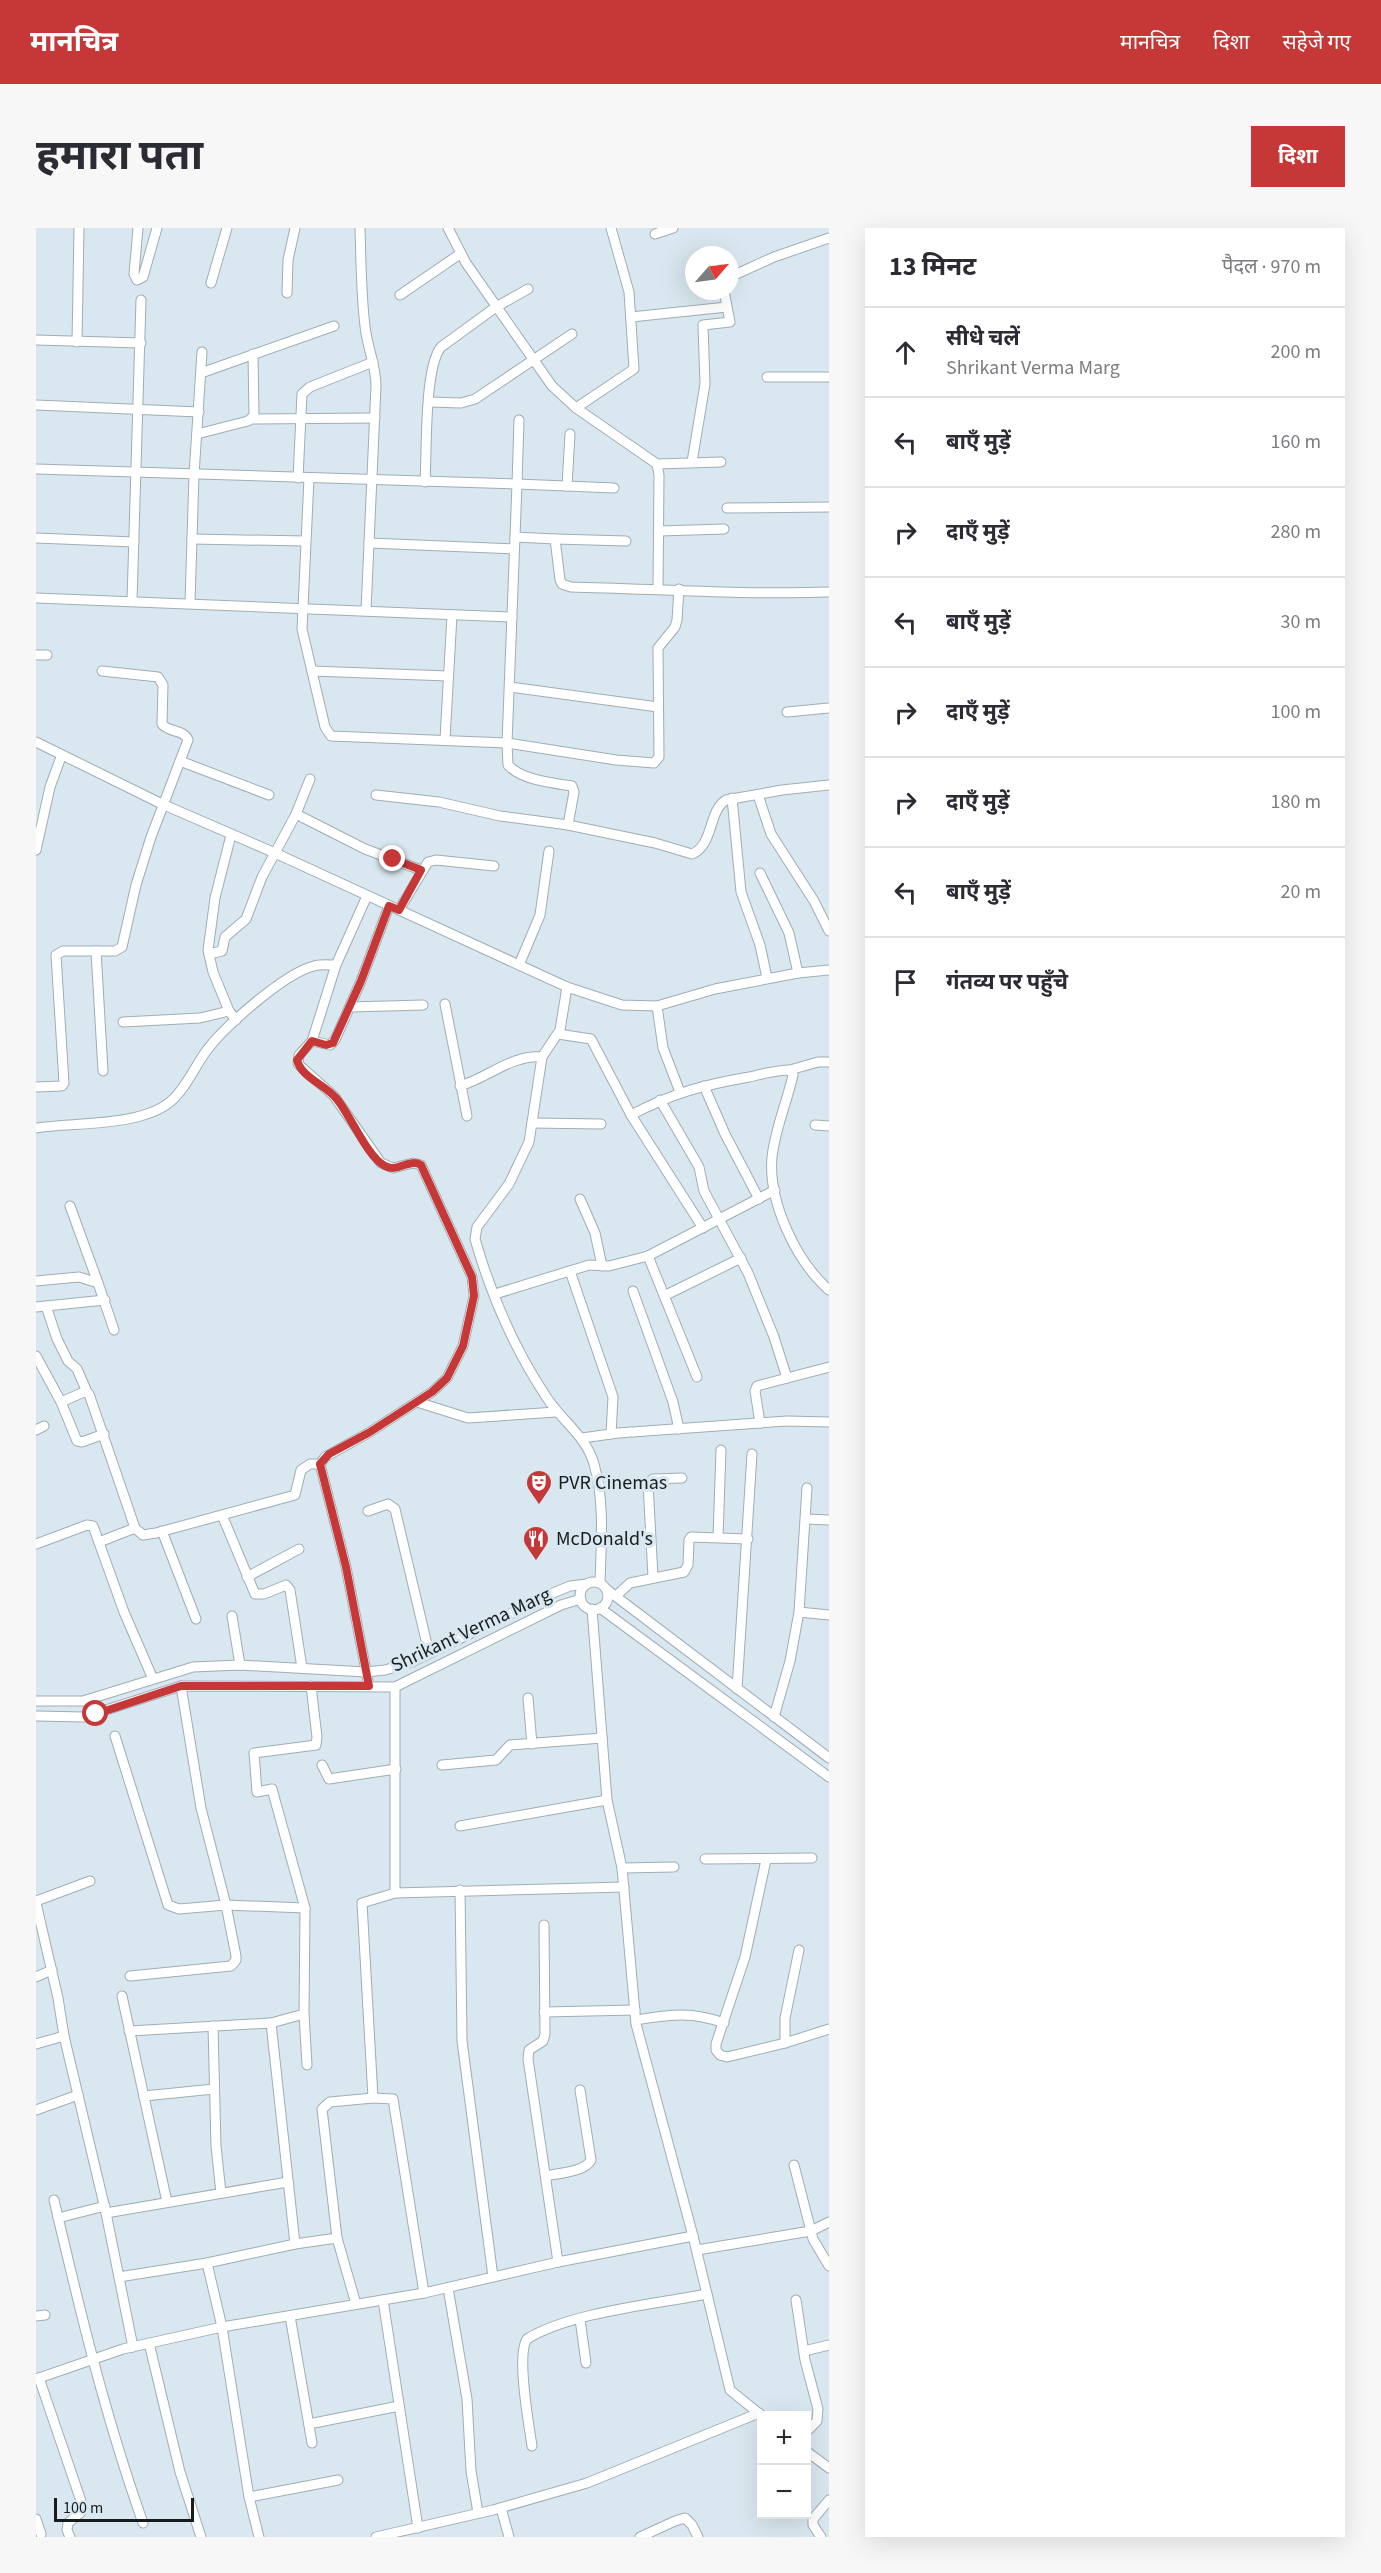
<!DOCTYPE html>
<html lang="hi">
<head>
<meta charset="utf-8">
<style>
	:root { --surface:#fff; --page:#f7f7f7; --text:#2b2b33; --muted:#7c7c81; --line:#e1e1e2; --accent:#c63738 }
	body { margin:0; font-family:"Source Sans 3","Noto Sans Devanagari",sans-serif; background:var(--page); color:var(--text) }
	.controls { position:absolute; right:18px; bottom:18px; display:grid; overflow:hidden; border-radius:0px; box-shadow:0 6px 24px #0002 }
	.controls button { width:54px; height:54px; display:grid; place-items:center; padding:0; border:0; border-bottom:2px solid var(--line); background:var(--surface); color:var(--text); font:30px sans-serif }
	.compass { position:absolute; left:649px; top:18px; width:54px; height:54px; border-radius:50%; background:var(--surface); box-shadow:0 6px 24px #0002; rotate:62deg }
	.scale { position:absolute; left:18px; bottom:15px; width:140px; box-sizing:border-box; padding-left:6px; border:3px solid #171d1f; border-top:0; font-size:16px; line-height:21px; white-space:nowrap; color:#171d1f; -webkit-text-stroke:4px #d9e8f0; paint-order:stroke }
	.stop { position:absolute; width:18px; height:18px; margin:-14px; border:4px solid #c63738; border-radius:50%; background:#fff }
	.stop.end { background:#c63738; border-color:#fff; box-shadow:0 2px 6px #0008 }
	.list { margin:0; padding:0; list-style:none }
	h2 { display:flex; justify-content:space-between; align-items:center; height:78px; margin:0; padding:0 24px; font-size:26px }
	h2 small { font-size:20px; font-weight:400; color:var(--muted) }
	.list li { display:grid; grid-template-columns:39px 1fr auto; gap:18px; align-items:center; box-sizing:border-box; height:90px; padding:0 24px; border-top:2px solid var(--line) }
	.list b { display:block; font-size:22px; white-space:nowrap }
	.list p { margin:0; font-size:20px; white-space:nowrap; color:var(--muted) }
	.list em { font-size:20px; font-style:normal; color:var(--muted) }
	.icon { flex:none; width:33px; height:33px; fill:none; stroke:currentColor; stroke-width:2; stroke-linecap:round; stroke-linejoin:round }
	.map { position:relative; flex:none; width:793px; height:2309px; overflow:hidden; border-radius:0px }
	header { display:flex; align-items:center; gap:36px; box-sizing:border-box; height:84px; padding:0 30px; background:var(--accent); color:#fff }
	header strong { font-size:28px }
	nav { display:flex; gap:33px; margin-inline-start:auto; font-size:21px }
	.intro { display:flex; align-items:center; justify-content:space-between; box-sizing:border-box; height:144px; padding:0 36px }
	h1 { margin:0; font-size:42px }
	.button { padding:15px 27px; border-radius:0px; background:var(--accent); color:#fff; font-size:21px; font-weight:700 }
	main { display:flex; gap:36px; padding:0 36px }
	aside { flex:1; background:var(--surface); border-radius:0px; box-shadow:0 6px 24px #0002 }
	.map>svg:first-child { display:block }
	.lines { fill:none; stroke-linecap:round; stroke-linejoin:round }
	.minor-casing { stroke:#9fadb4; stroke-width:11 }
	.minor { stroke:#fff; stroke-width:9 }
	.route { stroke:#c63738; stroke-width:8 }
	.labels { text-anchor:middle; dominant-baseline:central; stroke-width:6; stroke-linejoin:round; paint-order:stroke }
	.poi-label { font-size:20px; fill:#171d1f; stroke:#d9e8f0; text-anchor:start }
	.street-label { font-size:20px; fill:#171d1f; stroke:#d9e8f0 }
</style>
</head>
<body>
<header>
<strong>मानचित्र</strong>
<nav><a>मानचित्र</a><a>दिशा</a><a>सहेजे गए</a></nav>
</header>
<div class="intro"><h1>हमारा पता</h1><a class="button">दिशा</a></div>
<main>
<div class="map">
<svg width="793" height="2309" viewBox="0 0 793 2309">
	<rect width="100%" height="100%" fill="#d9e8f0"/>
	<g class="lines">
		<defs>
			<g id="minor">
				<path d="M102 0 98 46 101 52 107 49 121 0"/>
				<path d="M324 0C325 33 325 66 329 98 331 119 340 137 340 158L330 383"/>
				<path d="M412 0 430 35 516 158 540 180 621 236 623 247 622 361"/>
				<path d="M619 6 637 0"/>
				<path d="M694 49 738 29 793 10"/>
				<path d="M175 55 191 0"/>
				<path d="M251 65 252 32 259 0"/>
				<path d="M364 67 424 26"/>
				<path d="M595 89 691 79"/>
				<path d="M0 112 105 115"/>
				<path d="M41 114 43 0"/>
				<path d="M165 145 298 98"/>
				<path d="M731 149H793"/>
				<path d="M394 174 425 175 439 171 536 106"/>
				<path d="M0 177 163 184"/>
				<path d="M540 180 598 141 593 64 575 0"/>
				<path d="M216 191 339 190"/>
				<path d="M161 206 212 193 218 188 217 126"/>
				<path d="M656 234 669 156 667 97 694 94 688 63"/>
				<path d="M621 236 685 234"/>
				<path d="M0 241 481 256 483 192"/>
				<path d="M262 250 266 166 274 159 337 134"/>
				<path d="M273 250 266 401 289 499 295 508 471 515 580 532 618 535 623 529 622 420 639 399 641 392 643 361"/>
				<path d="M389 254C391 224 388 140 405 119L460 79 492 61"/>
				<path d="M531 258 534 206"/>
				<path d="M578 260 481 256 479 309 519 311 524 352 526 356 535 359C621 361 707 367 793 364"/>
				<path d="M691 280 793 279"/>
				<path d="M623 303 688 301"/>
				<path d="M479 309 471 515 472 537C485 552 517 555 536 558L538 564 532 597"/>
				<path d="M0 310 98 314"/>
				<path d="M156 311 269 313"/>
				<path d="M519 311 590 313"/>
				<path d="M333 315 478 321"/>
				<path d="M0 370 476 389"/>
				<path d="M96 373 105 72"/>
				<path d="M154 374 158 247 166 124"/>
				<path d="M0 427H11"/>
				<path d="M276 443 412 448"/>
				<path d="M474 459 622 479"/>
				<path d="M751 484 793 480"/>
				<path d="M409 511 416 387"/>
				<path d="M0 514 126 576 239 625 531 759 586 777 621 778 679 761 762 745 793 742"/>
				<path d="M144 533 233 567"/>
				<path d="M340 567 403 574 464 588 532 597 619 615 656 626C678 617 672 583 690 572L746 562 793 557"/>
				<path d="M722 567 735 606 778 673 793 703"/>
				<path d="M696 570 705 664 724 717 731 750"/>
				<path d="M260 586 329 621 385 642"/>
				<path d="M195 607 179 670 172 722 177 744 193 783 200 792"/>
				<path d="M0 622 14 559 25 529"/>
				<path d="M724 645 753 705 762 745"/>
				<path d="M331 668 300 737 276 813 263 827 262 836 298 868 345 935 357 940 377 935 385 937 436 1049 438 1068 427 1118 411 1150 396 1164 334 1204 289 1229 284 1236 310 1339 333 1458"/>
				<path d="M363 682 392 634 400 632 458 638"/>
				<path d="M60 723 67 843"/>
				<path d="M173 726 186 723 189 709 210 691 226 649 260 586 274 551"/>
				<path d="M483 737 504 687 513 623"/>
				<path d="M531 759 524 802 506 829 493 914 473 956 441 999 439 1011C455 1067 479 1122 511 1170 526 1193 550 1208 558 1236 569 1274 565 1317 564 1355"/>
				<path d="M409 776 431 888"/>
				<path d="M621 778 627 820 644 864"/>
				<path d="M314 779 387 777"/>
				<path d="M87 794 164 790 193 783"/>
				<path d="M522 806 555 811 595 887 667 1000"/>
				<path d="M276 813 294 817 299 812 325 753 353 678"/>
				<path d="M754 842 782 834H793"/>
				<path d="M424 858C451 850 477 826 506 829"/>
				<path d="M668 858 689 906 723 971"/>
				<path d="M0 859 26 858 28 855 20 727 27 723H79L86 719 100 657 115 609 152 512C148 501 133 505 126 496L127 457 122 449 66 443"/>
				<path d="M624 872 663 939 668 963 712 1045 738 1109 751 1150"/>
				<path d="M595 887C637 865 667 857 713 849 726 846 740 842 754 842L757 847C751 874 739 901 736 929 732 974 760 1033 793 1062"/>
				<path d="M496 895 565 896"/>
				<path d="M779 897 793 898"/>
				<path d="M0 900C38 894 103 899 134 874 149 862 159 838 171 822 189 798 249 745 278 738 285 736 293 737 300 737"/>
				<path d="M544 971 559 1005 566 1038"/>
				<path d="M612 1028 661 1149"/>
				<path d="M534 1043 577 1169 575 1206"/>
				<path d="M0 1053 43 1049 62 1055 34 978"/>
				<path d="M62 1055 78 1102"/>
				<path d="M597 1063 637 1174 643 1201"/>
				<path d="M459 1066 553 1037 573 1038 612 1028 739 962"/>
				<path d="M630 1067 705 1030"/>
				<path d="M10 1078 21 1111 32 1133 41 1141 51 1164"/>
				<path d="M0 1079 69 1072"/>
				<path d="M0 1128 25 1174 41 1213 46 1214 68 1206"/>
				<path d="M25 1174 48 1164 53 1166 99 1300 107 1307 120 1305 259 1267 265 1242 274 1236H284"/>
				<path d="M381 1174 432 1190 520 1184"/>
				<path d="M724 1195 719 1163 721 1158 793 1139"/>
				<path d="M0 1202 8 1198"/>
				<path d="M546 1210 582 1205 751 1193 793 1194"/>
				<path d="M332 1283 352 1276 359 1281 393 1425"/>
				<path d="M186 1287 219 1366H228L250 1357 254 1362 266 1440"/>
				<path d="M770 1291 793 1292"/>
				<path d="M126 1303 160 1391"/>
				<path d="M682 1309 685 1222"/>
				<path d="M63 1314 99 1300"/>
				<path d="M0 1316 51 1297 57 1298 88 1384 117 1451"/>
				<path d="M211 1349 263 1321"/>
				<path d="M617 1349 612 1255 617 1251 646 1250"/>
				<circle cx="558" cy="1368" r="14"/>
				<path d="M570 1361 793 1530"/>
				<path d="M580 1368 594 1355 648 1344 652 1337 653 1312 655 1309 712 1311"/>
				<path d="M564 1380 793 1549"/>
				<path d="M556 1381 571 1572 586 1640 600 1796 657 2008 694 2162 726 2188"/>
				<path d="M763 1384 793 1387"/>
				<path d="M196 1388 204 1437"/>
				<path d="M145 1458 165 1580 190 1677 269 1680"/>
				<path d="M275 1458 281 1509 280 1517 218 1525 221 1564 236 1561 269 1680 268 1786 235 1795 259 2016 301 2010 320 2076"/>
				<path d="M359 1459V1665L326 1675 337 1870 357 1871 388 2065"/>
				<path d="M701 1461 716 1226"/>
				<path d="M492 1470 496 1516"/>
				<path d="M0 1473H47L157 1439 204 1437 330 1444 349 1442 376 1434 517 1365 534 1358 551 1356"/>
				<path d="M0 1488 48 1489 145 1458 359 1459 525 1377 545 1371"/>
				<path d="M738 1489 754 1433 763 1384 771 1260"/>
				<path d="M79 1508 132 1677 143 1681 190 1677 200 1728V1732L195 1738 94 1748"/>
				<path d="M286 1537 293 1551 360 1541"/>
				<path d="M406 1537 460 1532 474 1517 566 1510"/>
				<path d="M424 1598 571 1572"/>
				<path d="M669 1631 776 1630"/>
				<path d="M730 1632 709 1729 680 1816V1822L684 1827 691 1829 749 1815 793 1801"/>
				<path d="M586 1640 638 1639"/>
				<path d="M424 1662 426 1813 457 2049"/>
				<path d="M359 1665 588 1659"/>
				<path d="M0 1673 54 1653"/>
				<path d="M0 1675 22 1770 28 1808 70 1985 97 2119"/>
				<path d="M508 1697 509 1806 507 1813 493 1822 492 1831 522 2034"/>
				<path d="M0 1749 16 1742"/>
				<path d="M86 1768 131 1974"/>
				<path d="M508 1784 599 1782"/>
				<path d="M268 1786 271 1837"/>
				<path d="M600 1792C634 1787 654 1783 688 1795"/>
				<path d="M177 1798 180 1918 185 1965"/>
				<path d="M93 1803 235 1795"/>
				<path d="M749 1815V1790L763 1722"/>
				<path d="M0 1816 28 1808"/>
				<path d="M108 1868 178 1861"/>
				<path d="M0 1882 42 1867"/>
				<path d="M758 1937 777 2011 793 2038"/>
				<path d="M510 1948C522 1945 549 1944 555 1932L544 1862"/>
				<path d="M18 1972C44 2083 69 2188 107 2295"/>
				<path d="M70 1985 252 1954"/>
				<path d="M22 1990 69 1978"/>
				<path d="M301 2010 286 1881 294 1874 337 1870"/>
				<path d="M661 2022 775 2003 793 1994"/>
				<path d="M83 2049 171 2035"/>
				<path d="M412 2060 431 2171 435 2243 442 2285"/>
				<path d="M347 2072 382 2300"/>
				<path d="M760 2072 769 2132 782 2181 781 2193 770 2204"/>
				<path d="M0 2088 9 2087"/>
				<path d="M254 2088 276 2215"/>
				<path d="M544 2091 550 2135"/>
				<path d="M113 2115 144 2244 165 2309"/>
				<path d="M768 2123 793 2117"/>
				<path d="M3 2150 45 2273V2284L32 2295 31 2302 34 2309"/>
				<path d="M0 2151 87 2121 186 2099 388 2065 522 2034 657 2008"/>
				<path d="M273 2196 363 2178"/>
				<path d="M496 2218C493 2197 480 2127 491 2111 535 2084 620 2076 671 2066"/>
				<path d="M770 2223 793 2240"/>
				<path d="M213 2269 302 2252"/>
				<path d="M465 2280 473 2309"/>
				<path d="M0 2291 5 2306"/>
				<path d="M223 2309 213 2269 186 2099 171 2035 259 2016"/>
				<path d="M340 2309 457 2282 551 2255 723 2185"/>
				<path d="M604 2309 639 2293 649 2290 656 2297 662 2309"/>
				<path d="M785 2309 777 2297V2291L793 2272"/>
			</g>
		</defs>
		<!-- minor casing -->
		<use href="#minor" class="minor-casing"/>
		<!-- minor -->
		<use href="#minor" class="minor"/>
	</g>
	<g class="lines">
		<!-- route -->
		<path class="route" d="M60 1486 145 1458H333L310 1339 284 1236 293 1226 334 1204 396 1164 411 1150 427 1118 438 1068 436 1049 385 937C373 930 361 945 349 938 331 929 314 886 300 870 289 857 265 849 261 832L276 813 290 817 297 815 325 753 353 678 363 682 385 642 357 631"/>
	</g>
	<!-- icons -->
	<defs>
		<symbol id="theatre-pin" viewBox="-11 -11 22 30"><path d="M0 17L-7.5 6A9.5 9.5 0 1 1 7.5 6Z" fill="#c63738" stroke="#d9e8f0"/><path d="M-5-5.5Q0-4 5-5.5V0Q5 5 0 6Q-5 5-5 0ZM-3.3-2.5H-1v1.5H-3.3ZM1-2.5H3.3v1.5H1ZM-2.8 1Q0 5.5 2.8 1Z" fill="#fff"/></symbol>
		<symbol id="restaurant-pin" viewBox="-11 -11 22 30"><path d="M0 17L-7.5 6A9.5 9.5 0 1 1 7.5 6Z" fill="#c63738" stroke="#d9e8f0"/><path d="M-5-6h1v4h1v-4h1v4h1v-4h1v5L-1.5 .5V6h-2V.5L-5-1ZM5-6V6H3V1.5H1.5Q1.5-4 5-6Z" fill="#fff"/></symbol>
	</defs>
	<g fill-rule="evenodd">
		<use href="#theatre-pin" x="488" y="1240" width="30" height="40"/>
		<use href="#restaurant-pin" x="485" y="1296" width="30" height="40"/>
	</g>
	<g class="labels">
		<!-- poi labels -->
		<g class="poi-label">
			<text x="522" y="1255">PVR Cinemas</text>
			<text x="520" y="1311">McDonald's</text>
		</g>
		<!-- street labels -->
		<g class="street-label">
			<text transform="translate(435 1402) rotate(-25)">Shrikant Verma Marg</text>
		</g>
	</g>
</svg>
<div class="controls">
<button>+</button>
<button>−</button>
</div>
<svg class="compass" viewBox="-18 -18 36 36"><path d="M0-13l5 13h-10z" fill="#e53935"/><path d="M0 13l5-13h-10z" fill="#7c7c81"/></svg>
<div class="scale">100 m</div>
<div class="stop" style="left:60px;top:1486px"></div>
<div class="stop end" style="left:357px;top:631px"></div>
</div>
<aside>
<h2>13 मिनट<small>पैदल · 970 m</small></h2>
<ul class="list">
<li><svg class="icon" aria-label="ahead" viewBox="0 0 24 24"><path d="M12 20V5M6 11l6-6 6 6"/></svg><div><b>सीधे चलें</b><p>Shrikant Verma Marg</p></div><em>200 m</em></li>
<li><svg class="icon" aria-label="left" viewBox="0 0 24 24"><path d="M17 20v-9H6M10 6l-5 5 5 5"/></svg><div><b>बाएँ मुड़ें</b></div><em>160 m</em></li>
<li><svg class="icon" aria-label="right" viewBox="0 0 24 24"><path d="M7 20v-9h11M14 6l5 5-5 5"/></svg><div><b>दाएँ मुड़ें</b></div><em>280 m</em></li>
<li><svg class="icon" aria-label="left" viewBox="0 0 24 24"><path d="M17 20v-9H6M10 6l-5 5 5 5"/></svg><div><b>बाएँ मुड़ें</b></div><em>30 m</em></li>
<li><svg class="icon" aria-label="right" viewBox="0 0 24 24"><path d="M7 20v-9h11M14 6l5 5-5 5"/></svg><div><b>दाएँ मुड़ें</b></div><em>100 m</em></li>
<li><svg class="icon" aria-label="right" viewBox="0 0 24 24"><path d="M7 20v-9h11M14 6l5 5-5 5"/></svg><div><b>दाएँ मुड़ें</b></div><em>180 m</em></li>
<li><svg class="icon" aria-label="left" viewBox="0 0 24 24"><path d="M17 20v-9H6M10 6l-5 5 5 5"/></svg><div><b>बाएँ मुड़ें</b></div><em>20 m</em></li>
<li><svg class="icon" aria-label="arrive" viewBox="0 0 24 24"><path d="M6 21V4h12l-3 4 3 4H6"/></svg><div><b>गंतव्य पर पहुँचे</b></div></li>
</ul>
</aside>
</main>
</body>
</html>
